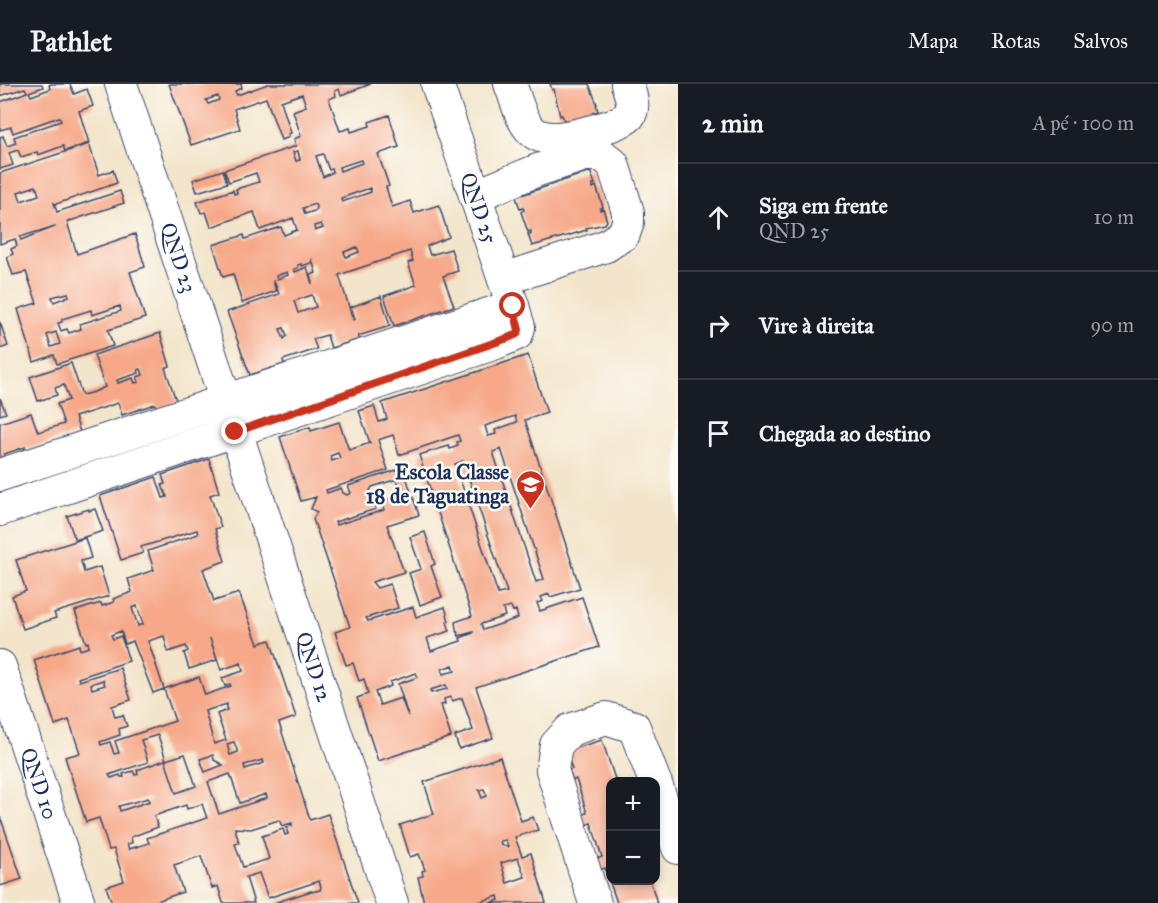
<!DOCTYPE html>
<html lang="pt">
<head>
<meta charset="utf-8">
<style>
	:root { --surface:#171b24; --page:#242831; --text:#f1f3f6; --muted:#9ea1a6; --line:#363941 }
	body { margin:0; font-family:"IM FELL Great Primer",serif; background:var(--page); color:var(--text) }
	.controls { position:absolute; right:18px; bottom:18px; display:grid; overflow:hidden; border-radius:12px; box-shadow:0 3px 9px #0003 }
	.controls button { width:54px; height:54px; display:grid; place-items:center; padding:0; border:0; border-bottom:2px solid var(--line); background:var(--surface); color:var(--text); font:30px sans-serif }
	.stop { position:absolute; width:18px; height:18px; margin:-14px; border:4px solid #c8321e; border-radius:50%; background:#fff }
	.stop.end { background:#c8321e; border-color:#fff; box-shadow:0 2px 6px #0008 }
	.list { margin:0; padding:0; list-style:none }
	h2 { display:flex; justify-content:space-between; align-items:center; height:78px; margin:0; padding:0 24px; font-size:26px }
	h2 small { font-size:20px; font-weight:400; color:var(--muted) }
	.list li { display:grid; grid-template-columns:39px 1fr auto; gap:18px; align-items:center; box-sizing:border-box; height:108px; padding:0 24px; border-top:2px solid var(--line) }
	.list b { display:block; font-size:22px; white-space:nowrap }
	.list p { margin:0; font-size:20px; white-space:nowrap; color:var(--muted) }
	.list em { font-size:20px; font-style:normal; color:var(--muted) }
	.icon { flex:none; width:33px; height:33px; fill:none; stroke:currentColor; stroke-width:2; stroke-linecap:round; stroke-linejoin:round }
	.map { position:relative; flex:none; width:678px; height:819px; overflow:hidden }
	header { display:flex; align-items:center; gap:36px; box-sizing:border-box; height:84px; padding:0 30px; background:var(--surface); border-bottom:2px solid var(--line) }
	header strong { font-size:28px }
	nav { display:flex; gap:33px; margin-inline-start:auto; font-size:21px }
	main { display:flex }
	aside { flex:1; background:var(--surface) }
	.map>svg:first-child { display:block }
	.building { fill:#f6a888; fill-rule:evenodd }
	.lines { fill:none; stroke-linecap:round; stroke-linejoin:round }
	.minor-casing { stroke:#3b4a6e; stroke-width:34 }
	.minor { stroke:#fff; stroke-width:32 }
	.route { stroke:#c8321e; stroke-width:8 }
	.labels { text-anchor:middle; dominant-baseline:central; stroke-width:5; stroke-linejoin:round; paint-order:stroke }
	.street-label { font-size:21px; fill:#1b2f5e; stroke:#fdfcf7 }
	.poi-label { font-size:21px; font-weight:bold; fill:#1b2f5e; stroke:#fdfcf7; text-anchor:end }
</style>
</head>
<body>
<header>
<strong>Pathlet</strong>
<nav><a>Mapa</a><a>Rotas</a><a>Salvos</a></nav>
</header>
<main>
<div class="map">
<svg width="678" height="819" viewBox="0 0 678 819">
	<rect width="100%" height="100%" fill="#fdfcf7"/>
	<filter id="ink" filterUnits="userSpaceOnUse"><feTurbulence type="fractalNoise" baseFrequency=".0167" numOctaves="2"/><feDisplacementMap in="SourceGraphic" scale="12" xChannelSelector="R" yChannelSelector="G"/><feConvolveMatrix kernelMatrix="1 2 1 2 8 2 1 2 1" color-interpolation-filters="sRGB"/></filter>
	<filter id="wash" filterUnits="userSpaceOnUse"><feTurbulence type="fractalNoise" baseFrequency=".008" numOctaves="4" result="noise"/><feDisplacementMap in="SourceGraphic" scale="24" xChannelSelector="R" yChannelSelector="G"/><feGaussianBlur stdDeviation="1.35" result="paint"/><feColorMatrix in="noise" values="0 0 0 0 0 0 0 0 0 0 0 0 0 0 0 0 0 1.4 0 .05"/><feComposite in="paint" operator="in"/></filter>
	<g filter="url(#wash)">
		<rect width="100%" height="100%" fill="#f3e5cb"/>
		<g id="blocks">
			<!-- building -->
			<g class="building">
				<path d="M0 0H42L43 3 29 8 31 12 50 5 49 1 51 0H70L74 10 87 5 93 22 79 27 89 59 65 67 63 62 38 71 37 68 21 73 18 66 9 69 13 81 0 85V53L3 52 7 62 16 59 14 53 61 37 59 33 13 49 11 43 0 46V18L27 8 25 4 0 12Z"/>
				<path d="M169 0H241L242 4 235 7 237 11 268 0H371L341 11 339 5 335 7 336 12 329 15 340 47 350 44 351 48 370 42 369 38 389 31 399 63 378 70 389 102 386 103 392 123 410 117 414 129 439 121 449 153 427 162 430 171 451 165 458 187 443 192 454 222 394 242 384 212 416 201 408 179 413 177 410 167 339 191 353 236 355 235 351 223 381 212 390 242 358 252 360 255 331 264 327 251 313 255 317 265 283 276 284 280 250 291 227 228 279 210 274 197H273L276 207 242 219 233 190 223 193 213 161 244 151 245 155 281 143 284 151 297 146 293 134 260 146 254 128 211 143 206 128 201 129 197 118 233 106 234 110 237 109 236 105 259 98 256 89 229 98 224 86 296 62 294 55 301 52 293 27 306 22 302 10 281 17 291 49 288 50 290 53 281 56 266 14 234 25 240 45 191 61ZM218 12 219 16 208 20 206 16ZM298 67 300 76 296 77 293 68ZM323 70 329 86 332 85 333 88 323 93 316 72ZM361 76 362 79 340 87 339 83ZM370 104 371 108 342 118 341 114ZM315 120 317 126 305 130 303 124ZM321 140 323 144 315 147 314 142ZM357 163 359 168 346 173 344 168ZM312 176 316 189 311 191 312 200 307 183 295 188 294 185 298 184V181L301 180 302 182 311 179ZM287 188 288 191 277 195 276 192ZM312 211 316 223 298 229 294 217ZM284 244 287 252 284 255 280 245Z"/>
				<path d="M550 0H589L597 20H596L598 27 593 29 595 34 565 38 562 31 560 32 554 5 552 6Z"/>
				<path d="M89 60 99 91 113 86 117 99 56 120 54 119 57 128 120 107 124 119 67 138 77 170 135 150 145 183 130 188 145 234 108 246 113 262 57 280 54 271 34 278 18 225 37 219 26 188 13 191 7 173 13 170 11 165 17 162 15 155 0 160V89ZM36 102 39 111 21 117 18 108ZM55 142V143L21 156 20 153ZM68 209 69 212 54 218 52 213ZM120 222 121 227 80 240 81 245 69 249 67 245 61 247 58 239 62 238V235L91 226 92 231ZM56 248 60 260 51 263 47 251Z"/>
				<path d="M223 86 227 99 197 108 193 96Z"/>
				<path d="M588 88 591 89 595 100 592 101 593 104 596 102 603 123 600 124V126L603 125 607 137 605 140 586 144 587 146 532 162 528 150H531V147L528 148 521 128 524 126 523 124 520 125 516 113Z"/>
				<path d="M0 238 8 262 0 265Z"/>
				<path d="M160 249 170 282 165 284 177 319 157 326 155 320 122 331 118 319 75 333 80 348 25 366V363L4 370 5 375 0 376V339L31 329 38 348 64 340 57 320 69 316 64 301 55 304 57 311 38 317 30 293 71 279 82 311 94 308 105 303 94 271ZM141 285 143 291 137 293 139 298 135 299 133 294 118 299 117 296 139 289 138 286Z"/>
				<path d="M528 271 547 329 525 336 580 504 550 513 549 510 541 513 543 517 537 519 540 527 582 513 599 563 476 603 493 654 459 665 455 652 473 646 462 614 452 617 451 613 444 615 445 620 441 621 451 653 378 677 357 614 368 610 364 595 359 597 353 579 346 581 335 548 350 543 313 435 317 428 311 425 316 413 301 417 280 353 310 343 311 347 339 338 349 366 370 359 359 327 374 322 379 338 387 335 382 319ZM515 332 517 338 495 346 496 350 488 352 485 342ZM393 351 399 371 458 351 460 357 457 358 458 362 450 365 449 362 419 371 472 532 455 538 456 545 459 552 473 548V549L460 554 461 557 431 567 427 554 450 547 447 538 449 537 445 523 416 533 413 523 368 537 366 534 398 524 390 500 377 504 372 498 404 488 387 441 419 431 403 384 348 402 351 409 347 411 343 409 341 404 327 409 326 406 388 386 378 356ZM501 365 544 495 536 498 493 368ZM338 369 340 374 332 377 330 372ZM463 377 507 508 498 510 455 380ZM394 396H397L401 408 400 411 387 416 383 420 384 426 336 441 335 438 376 425 370 406 372 403ZM511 523 513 527 516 526 518 534 483 546 481 540 505 532 503 525ZM453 581 455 587 443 590 442 585ZM416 589 418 593 398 600 408 632 401 614 380 621 375 608 391 602 390 598ZM446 601 447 605 431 609 430 606Z"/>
				<path d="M0 314 6 329 0 331Z"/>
				<path d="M209 375 219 408 210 411 221 443 215 445 225 477 203 485 214 517 239 509 258 560 270 556 296 633 279 639 310 736 328 730 358 819H274L311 807V808L320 806 321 803 319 797 268 814 259 789 246 793 254 819H223L218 802 212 804 201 772 174 781 183 808 151 819H112L106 803 124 797 114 765 109 766 99 734 86 738 65 673 80 669 69 636 55 641 34 576 79 561 80 566 89 563 88 558 86 559 75 527 101 519 102 522 114 518 113 515 132 508 128 495 154 486 148 467 198 450 197 446 141 463 143 469 121 476 100 412 156 393 163 414 167 413 162 401 165 400 162 391ZM137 522 143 540 138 542 132 524ZM121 547 125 560 133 557 153 609 164 605 175 637 115 657 119 669 114 670 110 658 101 661 100 658 120 651 119 645 127 642 123 631 115 633 112 622 131 616 120 584 79 597 78 594 129 577 121 552 113 555 111 551ZM164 552 168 568 186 562 188 567 184 569 189 585 217 576 210 554 221 586 241 579 243 587 222 594 225 602 230 600 231 602 205 611 199 593 164 605 148 557ZM103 596 105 601 92 605 91 600ZM227 620V626L217 630 226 656 214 660 205 627ZM158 651 166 676 185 670 196 702 176 709 165 676 137 686 138 690 135 691 133 687 123 690 124 693H121L120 691 111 694 109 691 148 678 141 656ZM234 658 238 668 230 671 227 660ZM213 671 214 676 223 681 205 688 200 675ZM263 676 264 679 245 685 244 681ZM230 690 240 719 266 710 267 714 219 730 208 698ZM148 714 150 717 120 727 119 722ZM202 720 207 734 147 754 149 759 129 765 127 760 132 759 131 753 158 743 154 732 186 721 187 725ZM279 736 282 742 292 739V742L286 744 288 750 285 751 283 745 262 752 269 775 243 783 235 760 239 759 235 744 251 745Z"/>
				<path d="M89 425V427L95 425 103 447 75 456 67 432Z"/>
				<path d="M425 448 435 480 431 482 442 513 420 521 409 489 421 485 410 453Z"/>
				<path d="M85 454 91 474 81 477 84 488 100 483 109 512 54 529 56 534 23 545 12 512 26 507 16 476Z"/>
				<path d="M602 656 616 698H610V796H650L657 819H617L605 784 592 788 588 778 602 773 591 739 577 744 573 733 587 729 576 695 562 700 558 690 572 685 566 667Z"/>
				<path d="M500 673 521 737 533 733 538 746 515 753 522 772 531 769 546 819H490L499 816 498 812 476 819H424L418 793 423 792 422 787 425 786 419 770 410 773 400 741 434 730 424 698ZM484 705 487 712 482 714 479 706ZM506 756 508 763H507L501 761 500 757ZM518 774 525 793 507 799 501 779Z"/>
				<path d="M0 732 22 795 0 802Z"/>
			</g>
		</g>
	</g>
	<g filter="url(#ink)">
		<use href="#blocks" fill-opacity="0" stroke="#3b4a6e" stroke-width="1.5"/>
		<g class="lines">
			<defs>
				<g id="minor">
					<path id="s1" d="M121 0 392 819"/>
					<path d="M510 0C516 14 520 36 532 47 537 52 546 54 553 54 566 55 622 41 629 32 636 23 630 9 627 0"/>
					<path d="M475 112 538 86 585 71H602L613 80 628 128V138L624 150 606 162 504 195"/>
					<path d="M0 391 513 222"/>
					<path d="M0 426 496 259 517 250 519 243 513 222 437 0"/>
					<path id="s2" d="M0 582 79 819"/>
					<path d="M656 700 678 764"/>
					<path d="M595 819 552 686 556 661 570 646 606 634 634 643 655 698"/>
				</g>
			</defs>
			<!-- minor casing -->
			<use href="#minor" class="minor-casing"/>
			<!-- minor -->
			<use href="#minor" class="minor"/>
		</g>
	</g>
	<g class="lines" filter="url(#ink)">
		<!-- route -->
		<path class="route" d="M235 348 508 254 517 250 519 246 513 222"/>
	</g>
	<!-- icons -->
	<defs>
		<symbol id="school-pin" viewBox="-11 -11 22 30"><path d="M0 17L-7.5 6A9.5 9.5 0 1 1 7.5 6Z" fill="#c8321e" stroke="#fdfcf7"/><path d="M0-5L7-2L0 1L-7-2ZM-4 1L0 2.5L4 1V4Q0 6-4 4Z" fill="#fff"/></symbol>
	</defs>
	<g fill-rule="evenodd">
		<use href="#school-pin" x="514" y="384" width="33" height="45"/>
	</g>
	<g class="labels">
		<!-- street labels -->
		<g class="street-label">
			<text transform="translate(479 124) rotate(71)">QND 25</text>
			<text stroke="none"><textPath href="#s1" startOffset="183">QND 23</textPath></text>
			<text stroke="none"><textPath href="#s1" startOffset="614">QND 12</textPath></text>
			<text stroke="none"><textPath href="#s2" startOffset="124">QND 10</textPath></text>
		</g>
		<!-- poi labels -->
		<g class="poi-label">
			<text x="509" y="388">Escola Classe<tspan x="509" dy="24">18 de Taguatinga</tspan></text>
		</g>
	</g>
</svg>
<div class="controls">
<button>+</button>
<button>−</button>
</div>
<div class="stop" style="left:513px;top:222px"></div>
<div class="stop end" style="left:235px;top:348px"></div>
</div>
<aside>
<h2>2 min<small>A pé · 100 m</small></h2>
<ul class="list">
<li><svg class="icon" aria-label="ahead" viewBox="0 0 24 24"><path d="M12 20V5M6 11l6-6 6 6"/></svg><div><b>Siga em frente</b><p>QND 25</p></div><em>10 m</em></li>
<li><svg class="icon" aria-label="right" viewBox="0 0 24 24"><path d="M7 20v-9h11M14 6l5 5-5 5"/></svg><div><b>Vire à direita</b></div><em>90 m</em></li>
<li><svg class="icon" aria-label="arrive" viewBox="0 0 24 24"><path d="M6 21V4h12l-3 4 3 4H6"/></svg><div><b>Chegada ao destino</b></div></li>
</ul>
</aside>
</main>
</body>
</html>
